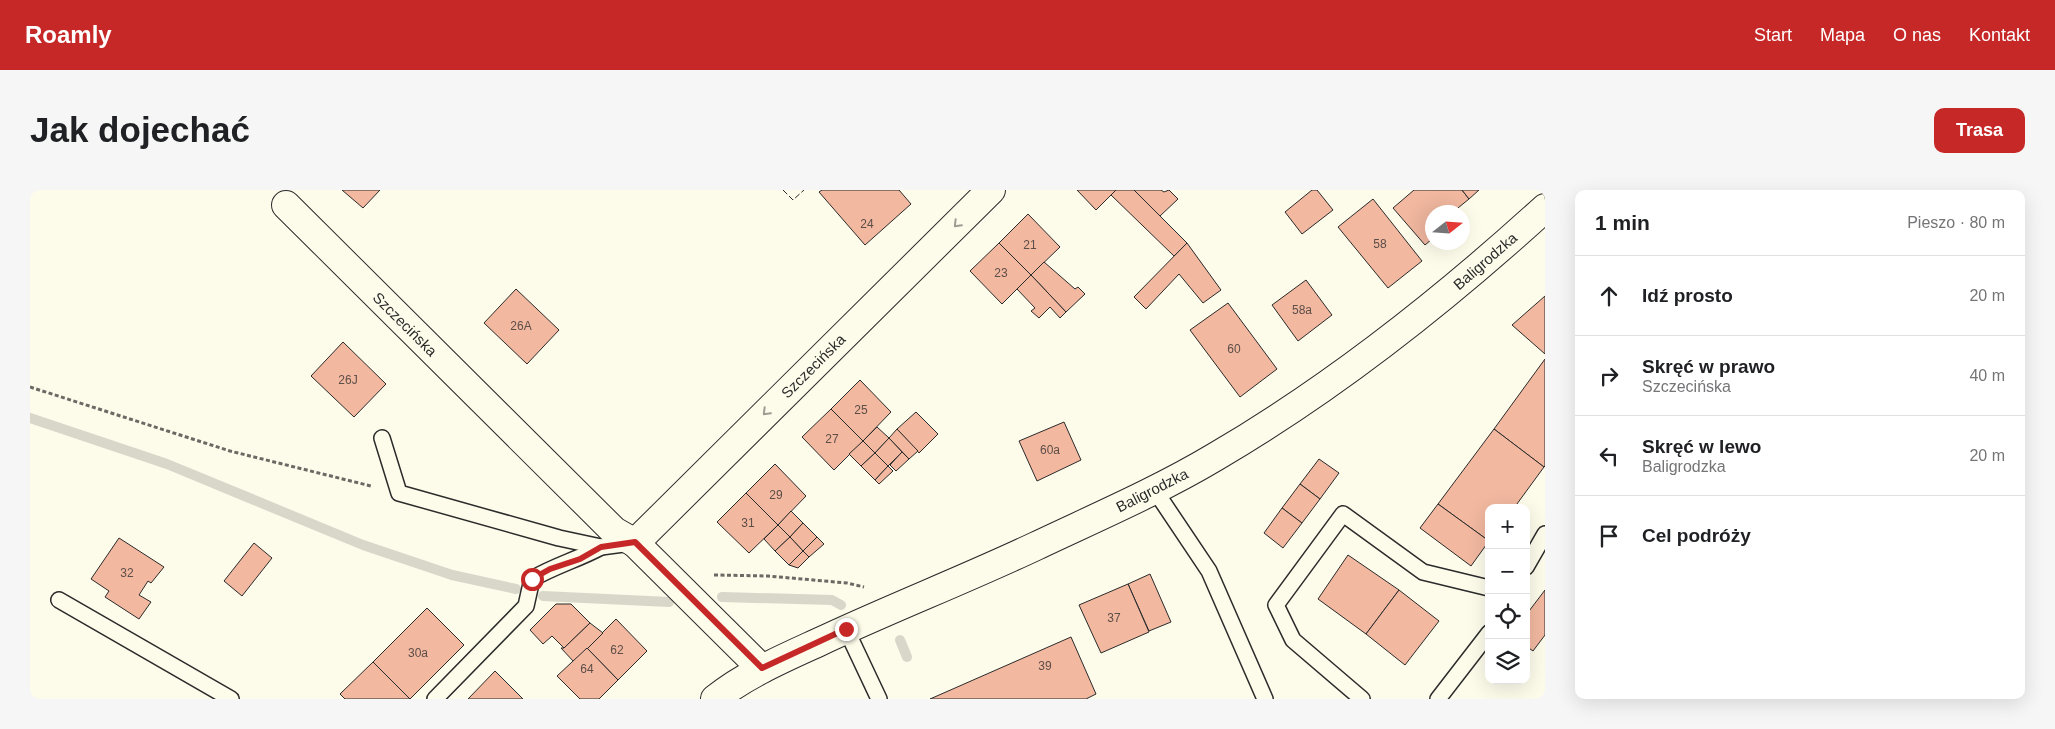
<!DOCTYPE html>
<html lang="pl">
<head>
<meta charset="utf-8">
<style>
	:root { --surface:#fff; --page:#f6f6f6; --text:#202124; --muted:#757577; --line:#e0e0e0; --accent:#c62828 }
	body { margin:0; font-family:Helvetica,sans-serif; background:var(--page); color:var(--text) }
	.controls { position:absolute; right:15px; bottom:15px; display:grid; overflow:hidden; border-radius:10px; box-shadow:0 5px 20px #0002 }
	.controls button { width:45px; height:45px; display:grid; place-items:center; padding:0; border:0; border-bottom:1px solid var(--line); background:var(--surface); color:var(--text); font:25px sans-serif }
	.compass { position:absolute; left:1395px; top:15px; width:45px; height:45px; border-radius:50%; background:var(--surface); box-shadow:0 5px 20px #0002; rotate:73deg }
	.stop { position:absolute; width:15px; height:15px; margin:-11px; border:4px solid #c62828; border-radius:50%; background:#fff }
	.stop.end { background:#c62828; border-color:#fff; box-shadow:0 1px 5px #0008 }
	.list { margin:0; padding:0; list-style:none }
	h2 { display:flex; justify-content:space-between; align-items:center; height:65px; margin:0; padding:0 20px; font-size:21px }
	h2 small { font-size:16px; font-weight:400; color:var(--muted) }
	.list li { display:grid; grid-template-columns:32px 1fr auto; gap:15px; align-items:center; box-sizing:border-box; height:80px; padding:0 20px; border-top:1px solid var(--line) }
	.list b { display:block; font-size:19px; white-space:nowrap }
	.list p { margin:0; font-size:16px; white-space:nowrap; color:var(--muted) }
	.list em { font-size:16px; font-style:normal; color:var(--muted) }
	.icon { flex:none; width:28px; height:28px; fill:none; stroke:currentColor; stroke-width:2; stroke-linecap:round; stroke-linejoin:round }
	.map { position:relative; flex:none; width:1515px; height:509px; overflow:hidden; border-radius:10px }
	header { display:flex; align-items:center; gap:30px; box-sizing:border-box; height:70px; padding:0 25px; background:var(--accent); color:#fff }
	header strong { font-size:24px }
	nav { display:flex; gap:28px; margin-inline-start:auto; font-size:18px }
	.intro { display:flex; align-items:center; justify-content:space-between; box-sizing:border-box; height:120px; padding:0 30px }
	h1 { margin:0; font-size:35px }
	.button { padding:12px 22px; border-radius:10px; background:var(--accent); color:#fff; font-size:18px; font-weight:700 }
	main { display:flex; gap:30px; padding:0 30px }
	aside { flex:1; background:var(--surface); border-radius:10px; box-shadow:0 5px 20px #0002 }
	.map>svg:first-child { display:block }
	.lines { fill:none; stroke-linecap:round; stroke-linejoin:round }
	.stream { stroke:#d8d7c9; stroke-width:10 }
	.building { fill:#f2b8a0; stroke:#2b2b2b }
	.lane-casing { stroke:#2b2b2b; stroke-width:18 }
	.street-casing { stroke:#2b2b2b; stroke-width:30 }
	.path { stroke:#6a6964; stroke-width:3; stroke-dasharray:4 2.5; stroke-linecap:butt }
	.lane { stroke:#fdfbea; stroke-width:15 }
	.street { stroke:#fdfbea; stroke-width:28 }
	.fence { stroke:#2b2b2b; stroke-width:1; stroke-dasharray:6 2.5; stroke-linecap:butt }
	.oneway { stroke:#9e9d94 }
	.route { stroke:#c62828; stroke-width:6 }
	.labels { text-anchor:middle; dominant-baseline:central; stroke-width:4; stroke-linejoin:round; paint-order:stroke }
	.number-label { font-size:12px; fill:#5d4e48 }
	.street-label { font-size:15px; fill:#2b2b2b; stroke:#fdfbea }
</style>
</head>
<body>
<header>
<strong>Roamly</strong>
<nav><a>Start</a><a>Mapa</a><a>O nas</a><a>Kontakt</a></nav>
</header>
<div class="intro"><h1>Jak dojechać</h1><a class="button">Trasa</a></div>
<main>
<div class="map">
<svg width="1515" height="509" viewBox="0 0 1515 509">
	<rect width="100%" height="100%" fill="#fdfbea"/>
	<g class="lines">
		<!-- stream -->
		<g class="stream">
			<path d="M0 228 137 274 333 355 422 385 486 399"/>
			<path d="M513 406 639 412"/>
			<path d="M692 407 802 410 811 415"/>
			<path d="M870 450 877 467"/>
		</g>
	</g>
	<!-- building -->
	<g class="building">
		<path d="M312 0H350L333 18Z"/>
		<path d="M792 0H869L881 14 835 55 789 2Z"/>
		<path d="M1047 0H1086L1066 20Z"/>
		<path d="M1086 0H1104L1157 53 1144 66 1081 5Z"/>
		<path d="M1104 0H1131L1134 2 1139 0 1148 9 1130 26Z"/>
		<path d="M1282 0H1287L1303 20 1272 44 1255 22Z"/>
		<path d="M1384 0H1432L1439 9 1423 22H1402V49L1395 55 1363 18Z"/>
		<path d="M1432 0H1449L1439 9Z"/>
		<path d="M1343 9 1392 71 1358 98 1308 37Z"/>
		<path d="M998 24 1030 57 1001 85 969 53Z"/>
		<path d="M969 53 1001 85 972 114 940 81Z"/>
		<path d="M1157 53 1191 100 1173 113 1149 84 1116 119 1104 107Z"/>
		<path d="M1014 72 1045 99 1048 97 1055 104 1036 122 1001 85Z"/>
		<path d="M1001 85 1036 122 1030 128 1020 117 1009 128 1001 121 1005 118 987 99Z"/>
		<path d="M1276 90 1302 125 1268 151 1242 115Z"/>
		<path d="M486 99 529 140 497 174 454 133Z"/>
		<path d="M1515 106V164L1482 135Z"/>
		<path d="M1198 113 1247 179 1210 207 1160 140Z"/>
		<path d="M313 152 356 194 324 227 281 186Z"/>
		<path d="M1515 169V276L1514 277 1464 239Z"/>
		<path d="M830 190 861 222 833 251 801 219Z"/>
		<path d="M801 219 833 251 804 280 772 247Z"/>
		<path d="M886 222 908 244 889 263 867 239Z"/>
		<path d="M1034 232 1051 270 1007 291 989 251Z"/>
		<path d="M847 237 859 248 845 263 833 251Z"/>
		<path d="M867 239 888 261 879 269 859 248Z"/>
		<path d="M1464 239 1514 277 1484 318H1459V351L1408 314Z"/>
		<path d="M859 248 872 262 858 276 845 263Z"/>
		<path d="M833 251 845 263 831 276 819 264Z"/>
		<path d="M872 262 879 269 866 281 860 275Z"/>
		<path d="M845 263 858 276 845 290 831 276Z"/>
		<path d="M1289 269 1309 283 1290 309 1270 294Z"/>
		<path d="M745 274 776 306 748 335 716 303Z"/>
		<path d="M858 276 863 281 849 294 845 290Z"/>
		<path d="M1270 294 1290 309 1272 333 1252 318Z"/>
		<path d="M716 303 748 335 719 363 687 332Z"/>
		<path d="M1408 314 1459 351 1441 376 1390 338Z"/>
		<path d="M1252 318 1272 333 1253 358 1234 343Z"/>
		<path d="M761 321 773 333 760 347 748 335Z"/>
		<path d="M773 333 787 347 773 361 760 347Z"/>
		<path d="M748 335 760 347 745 361 734 349Z"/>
		<path d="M760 347 773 361 759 375 745 361Z"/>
		<path d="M787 347 794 354 779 367 773 361Z"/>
		<path d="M89 348 134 377 121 393 118 391 109 405 121 412 109 429 75 407 79 401 61 389Z"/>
		<path d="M224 353 242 368 212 406 194 391Z"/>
		<path d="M773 361 779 367 768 378 759 375Z"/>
		<path d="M1318 365 1369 400 1336 444 1288 409Z"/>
		<path d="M1120 384 1141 432 1119 441 1098 394Z"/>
		<path d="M1098 394 1119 442 1071 463 1049 415Z"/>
		<path d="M1369 400 1409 431 1375 475 1336 444Z"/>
		<path d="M1515 400V445L1503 461 1496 456V425Z"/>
		<path d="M526 414H541L560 433 534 458 522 446 513 454 500 440Z"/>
		<path d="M397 418 434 455 380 509 343 472Z"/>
		<path d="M586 429 617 461 588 490 557 458Z"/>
		<path d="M560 433 573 443 544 472 531 458H534Z"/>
		<path d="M1041 447 1066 504 1056 509H900Z"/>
		<path d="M557 458 588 490 569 509H550L527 486Z"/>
		<path d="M343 472 380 509H315L310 504Z"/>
		<path d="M465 481 493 509H438Z"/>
	</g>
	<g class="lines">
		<defs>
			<g id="lane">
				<path d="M352 248 369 303 529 348 571 357 601 353"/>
				<path d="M1124 299 1179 381 1235 509"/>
				<path d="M1496 377 1515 344"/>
				<path d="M29 410 201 509"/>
				<path d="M816 439 849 509"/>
				<path d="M405 509 496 416 502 389C524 376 549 369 571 357"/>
				<path d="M1332 509 1263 450 1246 415 1313 324 1393 382 1459 398"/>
				<path d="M1408 509 1459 443"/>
			</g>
			<g id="street">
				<path d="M256 15 584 341 605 353"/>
				<path d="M732 479 605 353 961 0"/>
				<path d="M685 509C715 485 752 469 787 453 859 419 934 390 1006 356 1065 328 1128 301 1185 267 1303 198 1413 111 1515 18"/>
			</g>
		</defs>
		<!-- lane casing -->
		<use href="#lane" class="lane-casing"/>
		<!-- street casing -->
		<use href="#street" class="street-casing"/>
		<!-- path -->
		<g class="path">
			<path d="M0 197 200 261 341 296"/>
			<path d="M684 385 738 386 817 393 834 397"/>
		</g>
		<!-- lane -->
		<use href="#lane" class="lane"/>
		<!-- street -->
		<use href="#street" class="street"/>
		<!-- fence -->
		<path class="fence" d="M753 0 763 10 774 0"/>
	</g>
	<!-- one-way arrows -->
	<defs><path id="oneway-chevron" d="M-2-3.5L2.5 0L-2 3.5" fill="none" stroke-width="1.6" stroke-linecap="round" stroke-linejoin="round" transform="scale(1.25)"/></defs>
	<g class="oneway">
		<use href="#oneway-chevron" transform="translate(927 34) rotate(135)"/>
		<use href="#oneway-chevron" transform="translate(736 222) rotate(135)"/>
	</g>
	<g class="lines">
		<!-- route -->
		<path class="route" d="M502 389 520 379 550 369 571 357 605 352 732 478 816 439"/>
	</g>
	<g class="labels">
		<!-- number labels -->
		<g class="number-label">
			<text x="837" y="34">24</text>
			<text x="1350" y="54">58</text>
			<text x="1000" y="55">21</text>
			<text x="971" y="83">23</text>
			<text x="1272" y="120">58a</text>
			<text x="491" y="136">26A</text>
			<text x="1204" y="159">60</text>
			<text x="318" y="190">26J</text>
			<text x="831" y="220">25</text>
			<text x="802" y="249">27</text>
			<text x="1020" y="260">60a</text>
			<text x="746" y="305">29</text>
			<text x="718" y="333">31</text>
			<text x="97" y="383">32</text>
			<text x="1084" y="428">37</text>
			<text x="587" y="460">62</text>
			<text x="388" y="463">30a</text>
			<text x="1015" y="476">39</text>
			<text x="557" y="479">64</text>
		</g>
		<!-- street labels -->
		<g class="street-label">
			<text transform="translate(1455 71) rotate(-41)">Baligrodzka</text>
			<text transform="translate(375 134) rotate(45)">Szczecińska</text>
			<text transform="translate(783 176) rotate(-45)">Szczecińska</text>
			<text transform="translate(1122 300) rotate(-27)">Baligrodzka</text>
		</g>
	</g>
</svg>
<div class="controls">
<button>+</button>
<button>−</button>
<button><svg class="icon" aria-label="locate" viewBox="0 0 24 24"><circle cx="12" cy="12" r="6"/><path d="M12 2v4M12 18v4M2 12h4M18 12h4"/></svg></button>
<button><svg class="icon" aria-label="layers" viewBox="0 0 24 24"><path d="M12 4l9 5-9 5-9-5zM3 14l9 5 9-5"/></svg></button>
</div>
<svg class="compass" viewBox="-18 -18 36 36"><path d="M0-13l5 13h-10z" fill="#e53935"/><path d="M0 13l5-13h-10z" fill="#757577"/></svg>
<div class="stop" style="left:502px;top:389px"></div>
<div class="stop end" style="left:816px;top:439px"></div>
</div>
<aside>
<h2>1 min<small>Pieszo · 80 m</small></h2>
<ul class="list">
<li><svg class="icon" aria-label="ahead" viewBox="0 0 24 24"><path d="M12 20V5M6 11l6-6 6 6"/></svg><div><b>Idź prosto</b></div><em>20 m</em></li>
<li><svg class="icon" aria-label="right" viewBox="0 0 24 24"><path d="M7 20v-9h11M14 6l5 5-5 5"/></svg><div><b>Skręć w prawo</b><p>Szczecińska</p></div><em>40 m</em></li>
<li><svg class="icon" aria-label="left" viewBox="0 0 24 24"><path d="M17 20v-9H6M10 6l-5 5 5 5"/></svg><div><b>Skręć w lewo</b><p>Baligrodzka</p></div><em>20 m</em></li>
<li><svg class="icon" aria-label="arrive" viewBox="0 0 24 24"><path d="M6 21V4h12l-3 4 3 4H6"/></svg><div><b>Cel podróży</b></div></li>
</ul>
</aside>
</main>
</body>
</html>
